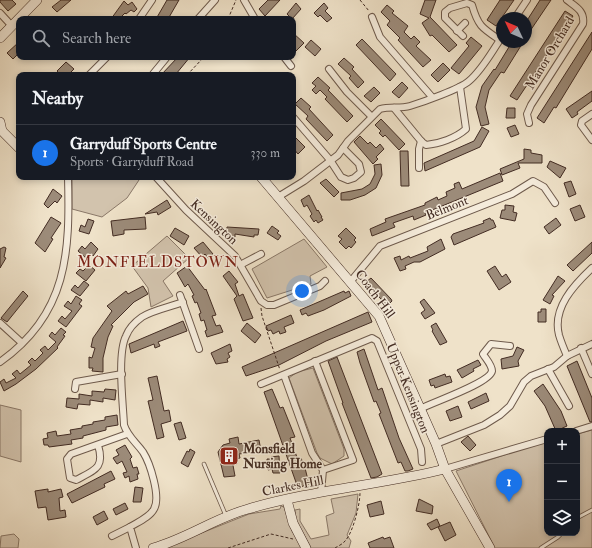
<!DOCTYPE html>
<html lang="en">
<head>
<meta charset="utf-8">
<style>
	:root { --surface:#171b24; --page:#20242c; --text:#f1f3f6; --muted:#9ea1a6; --line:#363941; --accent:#1a73e8 }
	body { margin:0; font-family:"IM FELL Double Pica",serif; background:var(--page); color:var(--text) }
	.controls { position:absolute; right:12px; bottom:12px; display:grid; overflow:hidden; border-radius:8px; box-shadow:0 2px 6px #0003 }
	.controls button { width:36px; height:36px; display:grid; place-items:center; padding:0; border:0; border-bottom:1px solid var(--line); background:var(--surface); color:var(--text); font:20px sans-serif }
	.compass { position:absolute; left:496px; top:12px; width:36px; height:36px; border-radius:50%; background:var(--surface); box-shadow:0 2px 6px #0003; rotate:314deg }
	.you { position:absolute; left:302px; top:291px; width:14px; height:14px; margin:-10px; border:3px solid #fff; border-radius:50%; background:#1a73e8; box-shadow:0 0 0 6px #1a73e833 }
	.badge { display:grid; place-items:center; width:26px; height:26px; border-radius:50%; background:var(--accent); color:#fff; font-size:13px; font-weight:700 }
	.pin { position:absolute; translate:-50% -33px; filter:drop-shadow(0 1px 2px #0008) }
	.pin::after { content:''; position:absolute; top:21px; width:14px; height:12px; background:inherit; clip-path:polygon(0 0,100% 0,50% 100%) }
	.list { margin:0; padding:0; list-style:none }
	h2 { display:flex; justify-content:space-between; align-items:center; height:52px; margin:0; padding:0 16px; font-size:17px }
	h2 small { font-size:13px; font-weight:400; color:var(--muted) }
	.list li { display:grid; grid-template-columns:26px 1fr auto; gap:12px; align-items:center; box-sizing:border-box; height:56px; padding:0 16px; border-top:1px solid var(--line) }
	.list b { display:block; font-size:15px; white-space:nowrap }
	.list p { margin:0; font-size:13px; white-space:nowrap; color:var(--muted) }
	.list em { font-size:13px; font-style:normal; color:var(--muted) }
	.icon { flex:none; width:22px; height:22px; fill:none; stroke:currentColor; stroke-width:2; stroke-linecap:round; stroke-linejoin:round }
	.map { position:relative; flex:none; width:592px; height:548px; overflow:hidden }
	.search { position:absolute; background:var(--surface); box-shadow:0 2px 6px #0003; left:16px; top:16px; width:280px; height:44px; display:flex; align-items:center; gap:10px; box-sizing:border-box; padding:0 14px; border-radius:8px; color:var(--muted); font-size:15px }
	.panel { position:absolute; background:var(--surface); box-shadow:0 2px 6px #0003; left:16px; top:72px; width:280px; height:108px; border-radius:8px }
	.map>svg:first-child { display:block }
	.green { fill:#d2c3ad; stroke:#8a7868 }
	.building { fill:#9c8b79; stroke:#432c23 }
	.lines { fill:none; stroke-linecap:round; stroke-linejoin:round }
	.lane-casing { stroke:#6e5a4c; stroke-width:4.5 }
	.street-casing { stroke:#6e5a4c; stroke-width:8 }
	.secondary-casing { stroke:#432c23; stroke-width:10 }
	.path { stroke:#432c23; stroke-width:1; stroke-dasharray:3 2; stroke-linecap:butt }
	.lane { stroke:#f5ecdc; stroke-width:3 }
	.street { stroke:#f5ecdc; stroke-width:6 }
	.secondary { stroke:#f5ecdc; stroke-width:9 }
	.labels { text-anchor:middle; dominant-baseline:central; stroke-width:3; stroke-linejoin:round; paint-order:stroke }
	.street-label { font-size:13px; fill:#432c23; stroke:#f5ecdc }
	.poi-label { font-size:13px; font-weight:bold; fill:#432c23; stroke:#f5ecdc; text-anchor:start }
	.quarter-label { font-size:15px; letter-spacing:1px; fill:#7a1f14; stroke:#f5ecdc }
</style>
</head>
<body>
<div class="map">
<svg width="592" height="548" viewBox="0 0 592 548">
	<rect width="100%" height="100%" fill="#efe2c9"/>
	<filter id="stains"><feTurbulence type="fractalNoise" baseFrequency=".005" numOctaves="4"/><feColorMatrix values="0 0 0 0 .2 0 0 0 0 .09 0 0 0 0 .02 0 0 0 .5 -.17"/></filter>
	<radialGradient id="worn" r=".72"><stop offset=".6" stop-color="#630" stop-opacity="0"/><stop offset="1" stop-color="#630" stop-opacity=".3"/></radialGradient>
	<!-- green -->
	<g class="green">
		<path d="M72 177H141L127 198 102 217 72 209Z"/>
		<path d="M167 236 189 258 163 281 173 296 151 307 148 288 132 266Z"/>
		<path d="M304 239 327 267 310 276 311 284 267 298 252 269Z"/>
		<path d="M313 368 344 449V456L332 464 320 458 317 453 289 378 297 372Z"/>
		<path d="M0 405 21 410V462L0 456Z"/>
		<path d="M592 430V548H495L456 471 547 441V533H577V434Z"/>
		<path d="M358 494 356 513 347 535 351 541 349 548H311L296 520 295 510 300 509V521L311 539 329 535 326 516 334 513 331 499Z"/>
		<path d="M281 506 284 507 292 531 303 548H164L249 514 280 509Z"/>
		<path d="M14 534 19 539 18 548H0L1 536Z"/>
	</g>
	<!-- building -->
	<g class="building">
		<path d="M0 0H12L16 4 8 11 0 2Z"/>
		<path d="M61 0H71L57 12 52 7Z"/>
		<path d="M167 0H179L168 19H156Z"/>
		<path d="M268 0H280L265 16 259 9Z"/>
		<path d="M425 0H436L430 17 457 45 449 52 432 35 430 36 422 23 429 18 420 14Z"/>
		<path d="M500 0H514L496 26 487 20Z"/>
		<path d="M540 0H551L526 37V22Z"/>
		<path d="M124 1 128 5 132 2 137 9 134 12 131 10 126 14 125 13 119 19H111Z"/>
		<path d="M296 3 301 9 292 19 287 14Z"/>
		<path d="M324 3 328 8 325 11 332 18 327 22 320 15 318 17 314 13Z"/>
		<path d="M387 5 394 11 392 13 408 26 404 32 411 39 414 36 420 42 416 46 431 60 423 67 398 40 400 38 387 25 390 21 381 12Z"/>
		<path d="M565 11 573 16 517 100 510 96Z"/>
		<path d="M592 32V49L556 108 554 107 544 123 537 118Z"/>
		<path d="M293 33 304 43 296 51 293 48Z"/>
		<path d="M471 37 482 46 459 74 451 68 469 46 466 43Z"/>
		<path d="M362 39 396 74 390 81 356 45Z"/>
		<path d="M311 40 321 49 315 56 305 47Z"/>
		<path d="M19 42V53L13 59 7 53Z"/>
		<path d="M512 42 522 44 504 73 501 72 489 90 485 107 489 124 481 126 476 107 482 86 494 69 495 70Z"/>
		<path d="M178 57H190L176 74 161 75Z"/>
		<path d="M344 58 354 67 352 69 364 82 358 88 349 78 351 76 338 64Z"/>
		<path d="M66 62 74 69 68 75H61L57 71Z"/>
		<path d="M443 63 450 70 438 82 431 75Z"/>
		<path d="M318 77 330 88 328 90 353 116 347 122 325 99 327 97 320 90 316 94 312 90 316 86 312 83Z"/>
		<path d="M402 82 408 88 399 98 392 92Z"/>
		<path d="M374 87 380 93 371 102 364 96Z"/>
		<path d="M592 91V101L577 112 578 114 572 118 566 109Z"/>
		<path d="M301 98 311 107 309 109 333 135 327 141 306 119 308 116 295 104Z"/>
		<path d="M507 108H515V118H506Z"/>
		<path d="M381 119 405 144 399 150 385 135 383 137 379 133 381 131 375 125Z"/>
		<path d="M515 125 519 134 511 137 507 128Z"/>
		<path d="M482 127 489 131 480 147 425 171 424 163 474 141Z"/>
		<path d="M293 135 305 147 298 154 293 148Z"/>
		<path d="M360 136 368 144 370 142 376 148 380 144 384 149 376 157 378 159 373 164 354 142Z"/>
		<path d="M524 149 531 150V153L542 155V163H518L520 168 502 175 500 169 524 159Z"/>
		<path d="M400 151H408L409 186H401Z"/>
		<path d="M550 161 566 168 560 178 547 167Z"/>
		<path d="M381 164 382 175 376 188 365 195 350 200H341V193L362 189 370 184 375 174 374 165Z"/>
		<path d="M500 173 503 181 425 213 426 215 414 220 413 216 393 223 395 227 372 236 370 229 386 222 385 219 425 205V203L437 197 438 200 447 196 446 192 455 188 454 184 459 182 462 189Z"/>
		<path d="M326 179 339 192 334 197 320 183Z"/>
		<path d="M571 181 576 194 569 197 564 183Z"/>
		<path d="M53 189 62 196 57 203 55 201 48 208 44 204Z"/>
		<path d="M309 195 317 211 318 210 322 217H321L323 220 318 223 316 220 314 222 310 216 312 214 307 205 304 207 301 200Z"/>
		<path d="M167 200 171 207 158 215 157 212 145 214Z"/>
		<path d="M505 205 514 206 513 212 517 213 515 221 500 218 502 210H505Z"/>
		<path d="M580 205 585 217 575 221 570 209Z"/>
		<path d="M51 217 61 223 51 238 53 239 45 252 35 243Z"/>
		<path d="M145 217 146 229 124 230V234L113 236 111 221Z"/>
		<path d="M490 218 491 220H493L496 227 454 245 451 237 453 234 484 223 483 221Z"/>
		<path d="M556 218 561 225 549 234 544 227Z"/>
		<path d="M88 219 94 221 89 234 79 231 81 225 85 227Z"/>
		<path d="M272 226 279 231 277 233 281 236 278 240 267 233Z"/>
		<path d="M227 227 259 229 258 235H254V237L235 234V237L226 236Z"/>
		<path d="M175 228 189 236 184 245 170 236Z"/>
		<path d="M346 228 356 238 354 240 356 242 351 248 349 246 346 249 339 242 342 239 338 236Z"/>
		<path d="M441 239 445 249 420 262H414L405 266 406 269 400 271 394 258 400 256 401 260 409 256 410 258 428 251 427 247Z"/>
		<path d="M91 242 98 249 93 256 90 253 86 258 78 251 82 246 85 249Z"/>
		<path d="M203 242 213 254 208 258 205 254 202 257 194 248Z"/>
		<path d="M592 242V253L573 271 567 265Z"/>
		<path d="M4 247 6 248 4 257 6 258 0 268V249Z"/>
		<path d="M89 265 95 270 86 281 76 273 80 269 83 271Z"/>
		<path d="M187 266 205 290 206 289 216 315 212 316 216 326 220 325 223 332 207 337 205 331 207 330 204 320 201 321 199 314 201 313 197 302 195 303 192 296 194 295 188 284 185 287 177 273Z"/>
		<path d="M495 266 502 277 506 274 511 282 499 290 487 271Z"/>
		<path d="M229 271 238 282 235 284 239 296 243 294 253 318 243 321 234 299 237 296 223 276Z"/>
		<path d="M558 276 565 281 552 295 554 296 550 304 543 300Z"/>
		<path d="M371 278 391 299 392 301 387 306 366 282Z"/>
		<path d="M84 281 89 285 80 296 71 290 75 285 78 288Z"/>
		<path d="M143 286 148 294 134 302 111 325 113 326 108 337 103 358V372L92 371 93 368H89V357L92 358 95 348 91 347 93 338 112 311 107 306 126 291 128 294Z"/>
		<path d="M23 291 28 296 7 322 1 318Z"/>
		<path d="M344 291 345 293 349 291 351 296 324 310 308 316 306 313 302 315 300 310Z"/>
		<path d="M76 296 82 300 79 304 82 306 66 327 58 321 62 316 65 319 72 311 64 306 68 301 71 304Z"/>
		<path d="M424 299 435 313 425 319 421 313 425 310 420 302Z"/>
		<path d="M541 309H546V322H538V312H541Z"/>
		<path d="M368 312 372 322 326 341 279 365 246 376 242 367Z"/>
		<path d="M291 315 294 323 284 327 286 332 280 334 279 331 273 334 271 330 268 331 266 326Z"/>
		<path d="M183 321 187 331 158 342 160 346 155 348 154 344 131 353 129 344Z"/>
		<path d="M247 323 261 335 255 343 241 331Z"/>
		<path d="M436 323 447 342 440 345 432 331 433 330 431 326Z"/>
		<path d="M61 328 66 332 63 335 65 336 57 347 58 348 36 369 16 384 4 391 0 382 4 379 6 383 16 378 12 374 17 370 20 374 31 365 28 362 32 358 35 361 43 353 40 350 45 346 48 350 56 342 49 336 52 332 55 335Z"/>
		<path d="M230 344 232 351 228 353 230 357 227 359 228 362 216 364 211 353Z"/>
		<path d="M517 347 524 350 518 361 519 366 502 369 501 359 513 356Z"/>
		<path d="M364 349 378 390 382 388 399 438 413 469 408 471H405L401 462 398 463 379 414 381 413 376 401 374 402 360 363 357 352Z"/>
		<path d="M337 357 382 474 377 477 371 478 342 403H343L328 361Z"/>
		<path d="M478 360 481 365 473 369 474 371 462 378 457 370Z"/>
		<path d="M577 361 592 398V422H590L567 366Z"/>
		<path d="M445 374 446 377 450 376 452 382 435 388 434 385 431 386 429 380Z"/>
		<path d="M157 376 164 411 169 410 171 421 161 424 164 437 157 439 148 401 153 400 148 378Z"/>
		<path d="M543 384 561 411 567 426 556 431 545 406 534 391Z"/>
		<path d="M105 389 116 390 115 400 103 398V402L90 400V405L78 404 77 409 66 407 67 398 79 399V394L92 396V391L104 392Z"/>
		<path d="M272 389 280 408 283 407 295 437 290 438 298 460 301 458 305 468 309 484 298 488 264 392Z"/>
		<path d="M486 393 489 401 471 409 468 402Z"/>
		<path d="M458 406 462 417 450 421 446 411Z"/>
		<path d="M117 415 118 425 106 427V430L83 436V438L71 440 72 444 49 447 48 445H44L43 439 48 438 47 433 56 431 57 436 71 434 70 430 82 428V426L93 424V422L105 420V417Z"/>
		<path d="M181 422 186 438 179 440 174 424Z"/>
		<path d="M468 436 476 445 470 451 461 442Z"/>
		<path d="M238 437 239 444 259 440 261 451 239 454 240 458 232 460 235 476 224 477 218 452 223 445 230 443 229 439Z"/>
		<path d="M125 445 132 457 130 459 133 468 137 467 139 474H137L138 479 130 482 129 476 125 478 123 473 127 472 122 461 117 464 113 458 119 455 116 450Z"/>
		<path d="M190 449 195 452 188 467 181 463 187 451 189 452Z"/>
		<path d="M279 456 280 473H273L272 469 268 470 267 459H271V457Z"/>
		<path d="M111 471 115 479 104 484 105 487 72 503 67 494Z"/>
		<path d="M135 487 143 488 141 502H133Z"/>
		<path d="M48 489V492L61 489 63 497 59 498 60 511 65 510 66 517 48 520 46 507 38 508 35 491Z"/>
		<path d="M419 499 433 506 432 514 416 511Z"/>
		<path d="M381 501 384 514 370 517 367 505Z"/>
		<path d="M125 503 128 509 116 515 113 509Z"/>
		<path d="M104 511 108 519 97 525 93 517Z"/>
		<path d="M437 519 440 526 431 530 427 524Z"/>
		<path d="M450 522 456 535 445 541 438 527Z"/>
		<path d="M383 537 384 539 390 537 394 548H370L368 543Z"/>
	</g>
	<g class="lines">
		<defs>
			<g id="lane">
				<path d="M204 464 226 516"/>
				<path d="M577 518 592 510"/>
				<path d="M541 548 558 537 562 533"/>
			</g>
			<g id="street">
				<path d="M244 0 255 19"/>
				<path d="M0 13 11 25"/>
				<path d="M372 17 380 37 432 97"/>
				<path d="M515 18 527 0"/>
				<path d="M139 19 152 0"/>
				<path d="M198 19 215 0"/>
				<path d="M457 31 465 23"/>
				<path d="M463 36 445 18V12L450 8 467 3 472 5C478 26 482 28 500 40"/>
				<path d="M284 57 291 66"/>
				<path d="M329 69 347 92 371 116"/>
				<path d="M153 74 167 57"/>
				<path d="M89 75 107 57"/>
				<path d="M394 108 421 141 426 145C439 144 456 138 466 129L460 87"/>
				<path d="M592 114 582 121 581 125 592 140"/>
				<path d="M293 117 330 160 341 177 348 180 354 178 361 172 359 164 343 148"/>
				<path d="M529 123 527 114 531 105 583 24C585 11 576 7 567 0"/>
				<path d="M419 168V149L421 141"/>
				<path d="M156 177 186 210 235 256 261 301 267 305H274L320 286 325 281"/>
				<path d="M278 197 304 181 338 155 348 141 380 109C390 106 400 109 410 106 423 102 460 89 469 81 483 69 492 51 502 37"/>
				<path d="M242 264 261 254"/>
				<path d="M351 281 380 246 512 194 533 181 544 187 555 203"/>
				<path d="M180 295 199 349"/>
				<path d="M0 323 22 343"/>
				<path d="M581 348 592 374"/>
				<path d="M567 356C564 349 561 342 559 335 552 308 574 285 592 268"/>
				<path d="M315 361 353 460 323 470"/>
				<path d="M0 362C68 314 70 252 68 177"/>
				<path d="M548 369 569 406"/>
				<path d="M284 375 312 453 323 470 321 493"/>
				<path d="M261 384 372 338 377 341 421 449 422 462"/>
				<path d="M75 389 76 382 122 374"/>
				<path d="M420 409C433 402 490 383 492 371 492 365 486 359 483 354L491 344 510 346"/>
				<path d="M576 431 592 426"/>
				<path d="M436 444 484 425 500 415 510 406 524 382 531 376 554 367 567 356 592 344"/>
				<path d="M98 445C105 468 95 470 76 480L70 478 67 459 71 454 127 434"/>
				<path d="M445 469 547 439"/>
				<path d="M112 536 130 527"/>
				<path d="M136 548 130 527C138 522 150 517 154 509 161 497 150 463 143 452 136 442 128 437 124 425 123 403 117 354 126 336 129 328 135 322 142 317 153 310 170 307 183 302"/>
			</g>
			<g id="secondary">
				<path d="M0 38 37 0"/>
				<path d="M0 122 2 131 19 148"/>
				<path d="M261 177 379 316 436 444 445 469 490 548"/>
				<path d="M287 500 293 523 306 548"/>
				<path d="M153 548C186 539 215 518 248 509 312 490 380 485 445 469"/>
			</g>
		</defs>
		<!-- lane casing -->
		<use href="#lane" class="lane-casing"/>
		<!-- street casing -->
		<use href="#street" class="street-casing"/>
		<!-- secondary casing -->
		<use href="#secondary" class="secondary-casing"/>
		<!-- path -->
		<g class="path">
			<path d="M360 0 369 11"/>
			<path d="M228 19 236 0"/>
			<path d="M187 75 204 57"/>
			<path d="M261 308 262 316 280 370"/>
			<path d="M228 548 271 534 293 539"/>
			<path d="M335 548C338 546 343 544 345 541 353 533 360 504 360 493"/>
		</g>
		<!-- lane -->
		<use href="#lane" class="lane"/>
		<!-- street -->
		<use href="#street" class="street"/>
		<!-- secondary -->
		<use href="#secondary" class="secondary"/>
	</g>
	<!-- icons -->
	<defs>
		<symbol id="building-square" viewBox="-11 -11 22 22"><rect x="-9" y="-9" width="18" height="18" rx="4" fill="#8f2418" stroke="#f5ecdc"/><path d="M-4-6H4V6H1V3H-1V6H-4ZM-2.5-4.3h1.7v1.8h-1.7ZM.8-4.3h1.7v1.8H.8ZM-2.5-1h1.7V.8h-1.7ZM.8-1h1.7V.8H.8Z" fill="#fff"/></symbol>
	</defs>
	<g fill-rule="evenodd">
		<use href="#building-square" x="218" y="445" width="22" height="22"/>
	</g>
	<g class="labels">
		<!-- street labels -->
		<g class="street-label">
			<text transform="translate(550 53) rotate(-59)">Manor Orchard</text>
			<text transform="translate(447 208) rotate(-22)">Belmont</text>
			<text transform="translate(214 222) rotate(43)">Kensington</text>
			<text transform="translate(375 294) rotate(53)">Coach Hill</text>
			<text transform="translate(408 388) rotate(68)">Upper Kensington</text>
			<text transform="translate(293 486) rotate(-11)">Clarkes Hill</text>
		</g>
		<!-- poi labels -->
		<g class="poi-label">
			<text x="243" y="449">Monsfield<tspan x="243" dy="15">Nursing Home</tspan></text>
		</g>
		<!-- quarter labels -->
		<g class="quarter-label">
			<text x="158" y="262">MONFIELDSTOWN</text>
		</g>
	</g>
	<rect width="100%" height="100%" filter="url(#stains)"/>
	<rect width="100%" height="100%" fill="url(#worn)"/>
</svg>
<div class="controls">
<button>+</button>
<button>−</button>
<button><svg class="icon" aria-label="layers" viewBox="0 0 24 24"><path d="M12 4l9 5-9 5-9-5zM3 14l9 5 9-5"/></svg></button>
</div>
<svg class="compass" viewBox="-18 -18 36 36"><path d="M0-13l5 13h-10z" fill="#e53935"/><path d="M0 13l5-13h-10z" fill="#9ea1a6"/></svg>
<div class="you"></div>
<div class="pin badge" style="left:509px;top:502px">1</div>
<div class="search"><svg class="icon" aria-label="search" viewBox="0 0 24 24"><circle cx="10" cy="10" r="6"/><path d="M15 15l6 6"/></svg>Search here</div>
<section class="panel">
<h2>Nearby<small></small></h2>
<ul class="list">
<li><span class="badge">1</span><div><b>Garryduff Sports Centre</b><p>Sports · Garryduff Road</p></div><em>330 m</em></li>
</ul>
</section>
</div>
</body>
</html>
